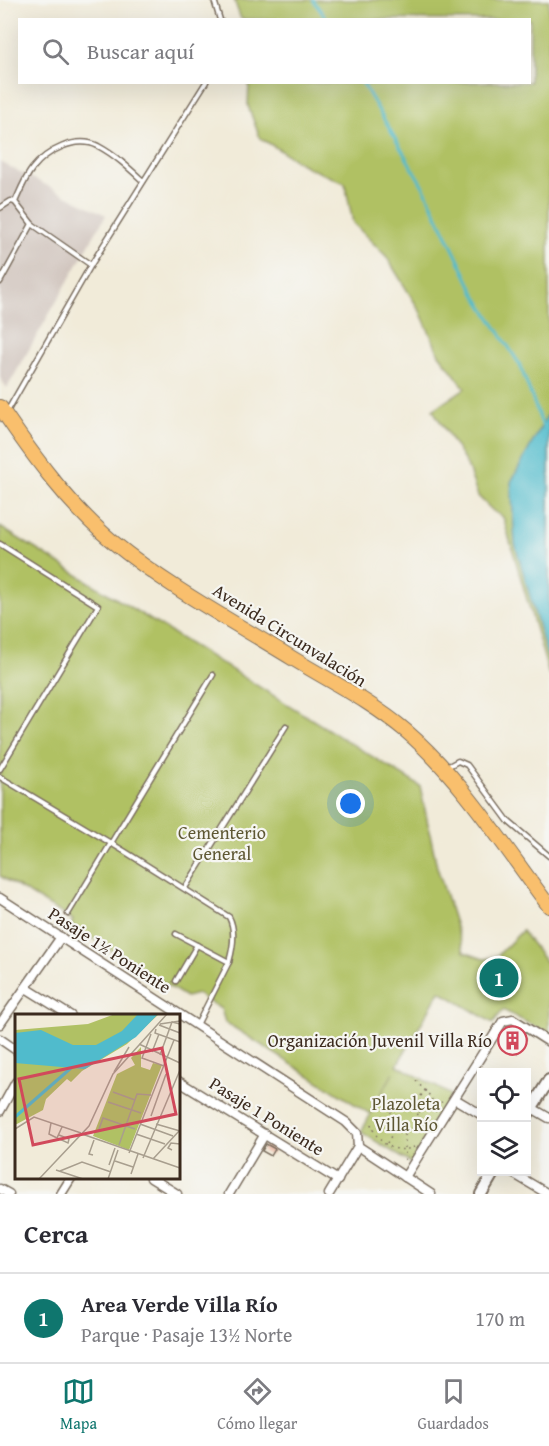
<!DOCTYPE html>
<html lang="es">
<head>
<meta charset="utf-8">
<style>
	:root { --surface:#fff; --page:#f7f7f7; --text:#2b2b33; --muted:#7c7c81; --line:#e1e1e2; --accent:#0f766e }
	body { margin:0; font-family:"Gentium Book Plus",serif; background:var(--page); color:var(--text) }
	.controls { position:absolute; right:18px; bottom:18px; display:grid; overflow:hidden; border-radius:0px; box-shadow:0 6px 24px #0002 }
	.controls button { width:54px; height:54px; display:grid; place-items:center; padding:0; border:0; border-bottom:2px solid var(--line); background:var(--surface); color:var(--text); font:30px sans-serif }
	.you { position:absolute; left:351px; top:804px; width:21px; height:21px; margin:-15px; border:4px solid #fff; border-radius:50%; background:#1a73e8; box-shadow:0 0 0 9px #1a73e833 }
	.badge { display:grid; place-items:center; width:39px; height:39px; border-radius:50%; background:var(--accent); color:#fff; font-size:20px; font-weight:700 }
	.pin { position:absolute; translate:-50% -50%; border:3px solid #fff; box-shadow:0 2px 6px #0006 }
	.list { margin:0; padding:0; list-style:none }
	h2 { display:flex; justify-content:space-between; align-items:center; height:78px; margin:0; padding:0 24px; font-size:26px }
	h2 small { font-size:20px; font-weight:400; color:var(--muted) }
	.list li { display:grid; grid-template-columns:39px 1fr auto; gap:18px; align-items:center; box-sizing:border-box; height:90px; padding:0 24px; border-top:2px solid var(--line) }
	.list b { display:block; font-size:22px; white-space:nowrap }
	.list p { margin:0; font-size:20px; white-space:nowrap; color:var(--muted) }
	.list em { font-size:20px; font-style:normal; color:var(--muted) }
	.icon { flex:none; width:33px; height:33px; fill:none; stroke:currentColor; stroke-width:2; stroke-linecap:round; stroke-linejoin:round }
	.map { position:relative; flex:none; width:549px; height:1194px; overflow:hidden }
	.search { position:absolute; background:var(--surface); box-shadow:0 6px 24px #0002; left:18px; right:18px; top:18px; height:66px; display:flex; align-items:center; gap:15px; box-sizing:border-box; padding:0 21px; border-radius:0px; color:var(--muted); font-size:22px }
	.sheet { height:168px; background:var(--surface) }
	nav { display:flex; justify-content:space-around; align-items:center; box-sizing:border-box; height:84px; border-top:2px solid var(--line); background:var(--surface); font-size:16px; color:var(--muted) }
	nav a { display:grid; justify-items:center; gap:3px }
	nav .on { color:var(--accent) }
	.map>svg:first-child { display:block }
	.industrial { fill:#cec1ba }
	.green { fill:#b0c164; stroke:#767641; stroke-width:1.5 }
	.water { fill:#50bbcc; stroke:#467275; stroke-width:1.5 }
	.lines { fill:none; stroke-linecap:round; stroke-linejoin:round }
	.stream { stroke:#50bbcc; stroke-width:3 }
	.building { fill:#e9b6a2 }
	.service-casing { stroke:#7b6e5f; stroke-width:7 }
	.minor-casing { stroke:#7b6e5f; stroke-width:11 }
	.tertiary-casing { stroke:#7b6e5f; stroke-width:14 }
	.primary-casing { stroke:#7b6e5f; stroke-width:16 }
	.path { stroke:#7b6e5f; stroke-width:1.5; stroke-dasharray:1.5 4.5; stroke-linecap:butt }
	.service { stroke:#fff; stroke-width:4 }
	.minor { stroke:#fff; stroke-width:8 }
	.tertiary { stroke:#fff; stroke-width:10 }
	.primary { stroke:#f9bf6d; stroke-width:14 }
	.labels { text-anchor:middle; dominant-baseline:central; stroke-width:4.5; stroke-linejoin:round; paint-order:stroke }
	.street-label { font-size:18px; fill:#3b2a1e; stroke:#f6f6f2 }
	.park-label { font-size:18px; fill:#5e5733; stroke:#f6f6f2 }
	.poi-label { font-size:18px; fill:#3b2a1e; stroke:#f6f6f2; text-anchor:end }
	.inset-river { fill:none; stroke:#50bbcc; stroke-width:3 }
	.inset-road { fill:none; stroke:#a89e8e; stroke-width:1.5 }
	.view { fill:#d1495b; fill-opacity:0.15; stroke:#d1495b; stroke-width:3 }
	.inset-edge { fill:none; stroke:#3b2a1e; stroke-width:3 }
</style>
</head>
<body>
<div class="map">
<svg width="549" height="1194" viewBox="0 0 549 1194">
	<rect width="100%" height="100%" fill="#f6f6f2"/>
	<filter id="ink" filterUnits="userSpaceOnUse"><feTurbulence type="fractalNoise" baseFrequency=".0167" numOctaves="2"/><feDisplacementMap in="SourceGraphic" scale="12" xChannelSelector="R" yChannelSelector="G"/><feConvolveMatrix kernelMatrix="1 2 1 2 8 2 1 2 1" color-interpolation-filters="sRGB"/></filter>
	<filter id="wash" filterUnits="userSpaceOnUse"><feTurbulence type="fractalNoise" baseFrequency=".008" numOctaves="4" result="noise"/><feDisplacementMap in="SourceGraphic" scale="24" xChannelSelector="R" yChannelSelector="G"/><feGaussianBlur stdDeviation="1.35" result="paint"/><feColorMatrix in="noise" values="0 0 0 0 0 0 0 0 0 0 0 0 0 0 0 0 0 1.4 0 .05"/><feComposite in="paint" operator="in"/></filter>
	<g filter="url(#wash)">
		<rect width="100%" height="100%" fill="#f1ebd9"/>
		<!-- industrial -->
		<path class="industrial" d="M0 162 106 215 7 388 0 378Z"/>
		<!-- green -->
		<g class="green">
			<path d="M234 0H549V675L503 517 493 511 478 496 467 465 433 410 465 388 439 354 420 311 386 256 353 223 345 183 307 167 260 138 248 106 249 83 530 82V20L241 19Z"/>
			<path d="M0 527 420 786 437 867 464 952 484 959 495 958 522 931 549 966V1034L503 1010 493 1023 440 991 397 1065 451 1095 412 1164 361 1132 393 1073 370 1114 225 1022 221 1009 197 994 186 997 71 925 73 920 0 876Z"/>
		</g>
		<!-- water -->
		<path class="water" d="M549 412V663L515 544 511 482Z"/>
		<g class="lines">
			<!-- stream -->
			<g class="stream">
				<path d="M313 0 327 20"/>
				<path d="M362 82 424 188 475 294 520 365 543 427"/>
			</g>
		</g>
		<g id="blocks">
			<!-- building -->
			<g class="building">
				<path d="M508 1027 526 1039 517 1053 499 1041Z"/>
				<path d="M266 1144 275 1149 271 1156 262 1151Z"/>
			</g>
		</g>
	</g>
	<g filter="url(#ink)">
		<use href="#blocks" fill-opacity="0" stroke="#7b6e5f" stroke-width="1.5"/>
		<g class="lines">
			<defs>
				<g id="service">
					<path d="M214 0 220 20"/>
					<path d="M15 202C20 191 25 178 32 169 46 151 76 135 98 146 115 155 129 168 143 181"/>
					<path d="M0 208 11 201 15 202 32 224 91 265"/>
					<path d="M0 282 32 224"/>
					<path d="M8 410 91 265 206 82"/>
					<path d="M0 544 98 606 0 769"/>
					<path d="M447 767 458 761 467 765 509 822 549 856"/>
					<path d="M0 777 124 851 229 917C236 930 233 948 229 962L197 1025"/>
					<path d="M185 888 286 726"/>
					<path d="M68 914 213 675"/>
					<path d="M176 934 229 962"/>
					<path d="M176 981 197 945"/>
				</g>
				<g id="minor">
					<path d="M0 898 346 1122 357 1133 358 1146 431 1194"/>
					<path d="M26 988 71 1016"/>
					<path d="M0 1024 61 937"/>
					<path d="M0 1039 16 1050"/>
					<path d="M178 1081 338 1180"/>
					<path d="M455 1099 482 1115"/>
					<path d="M532 1108 549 1118"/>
					<path d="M0 1111 16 1082"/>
					<path d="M511 1172 548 1194"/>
					<path d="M405 1177 503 1021 513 1019 549 1042"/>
					<path d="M151 1178 177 1194"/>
					<path d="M0 1189 9 1194"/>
					<path d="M61 1194 71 1178"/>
					<path d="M229 1194 265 1134"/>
					<path d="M329 1194 358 1146"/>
				</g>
				<g id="tertiary">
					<path d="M526 1117 549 1080"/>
					<path d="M481 1194 494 1172"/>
				</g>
				<path id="primary" d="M0 407C33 456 68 504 113 542 168 587 232 621 292 658 330 681 372 702 406 731 462 779 505 848 549 906"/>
			</defs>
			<!-- service casing -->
			<use href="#service" class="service-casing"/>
			<!-- minor casing -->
			<use href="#minor" class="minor-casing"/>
			<!-- tertiary casing -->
			<use href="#tertiary" class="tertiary-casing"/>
			<!-- primary casing -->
			<use href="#primary" class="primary-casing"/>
			<!-- path -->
			<g class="path">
				<path d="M416 1081 431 1097 436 1112"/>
				<circle cx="404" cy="1117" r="14"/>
				<path d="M413 1105 426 1090"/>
				<path d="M419 1112 442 1102"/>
				<path d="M371 1124C376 1142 395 1155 414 1147"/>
				<path d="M416 1125 425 1131"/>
				<path d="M387 1143 395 1129"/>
				<path d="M405 1160V1132"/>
			</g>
			<!-- service -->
			<use href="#service" class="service"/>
			<!-- minor -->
			<use href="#minor" class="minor"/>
			<!-- tertiary -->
			<use href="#tertiary" class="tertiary"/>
			<!-- primary -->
			<use href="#primary" class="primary"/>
		</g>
	</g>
	<!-- icons -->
	<defs>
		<symbol id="building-ring" viewBox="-11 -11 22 22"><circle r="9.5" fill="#f6f6f2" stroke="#d1495b" stroke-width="1.5"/><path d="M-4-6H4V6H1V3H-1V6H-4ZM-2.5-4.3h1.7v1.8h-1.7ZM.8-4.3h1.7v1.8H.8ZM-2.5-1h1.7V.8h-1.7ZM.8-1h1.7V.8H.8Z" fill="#d1495b"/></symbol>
	</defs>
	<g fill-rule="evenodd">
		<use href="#building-ring" x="496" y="1024" width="33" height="33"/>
	</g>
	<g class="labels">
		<!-- street labels -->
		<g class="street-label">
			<text transform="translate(290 635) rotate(32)">Avenida Circunvalación</text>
			<text transform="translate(110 950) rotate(33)">Pasaje 1½ Poniente</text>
			<text transform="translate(267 1116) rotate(32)">Pasaje 1 Poniente</text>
		</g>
		<!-- park labels -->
		<g class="park-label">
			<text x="222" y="832">Cementerio<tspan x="222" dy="21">General</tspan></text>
			<text x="406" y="1103">Plazoleta<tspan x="406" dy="21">Villa Río</tspan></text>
		</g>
		<!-- poi labels -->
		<g class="poi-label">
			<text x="492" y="1040">Organización Juvenil Villa Río</text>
		</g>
	</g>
	<!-- overview -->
	<g transform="translate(15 1014)">
		<rect width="165" height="165" fill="#f1ebd9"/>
		<path d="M100 0H144L112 30 67 57 56 68 52 65 31 85 28 96 0 111V16L73 10ZM126 33V53L135 56 138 49 147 51 114 136 78 122 102 60 120 51 116 44Z" fill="#b0c164"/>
		<path d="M123 0H143L121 23 70 55 0 49V19L26 16 58 31H81L107 17Z" fill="#50bbcc"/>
		<path class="inset-river" d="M0 103 56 54"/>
		<path class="inset-road" d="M145 10 165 7M144 11 165 19M141 15 140 19 165 28M136 20 127 44 149 52M124 30 165 49M137 38 144 20M145 41 157 8 165 10M99 58 114 33M98 78 120 86M93 88 126 99M136 102 151 60M36 109 34 120 42 124M125 110 158 122M141 110 165 117M0 115 19 103 66 119M83 118 88 104 120 115M67 120 165 154M121 120 150 130M44 121 54 125 53 129 42 124 47 113M104 131 122 80 136 81M157 136 153 134 156 129 165 130M114 139 159 26M78 141 74 140 79 126M128 144 165 56M138 145 165 116M100 147 118 153M94 151 100 134M41 156 68 165M45 157 67 148 96 158M116 160 123 140M24 165 74 112 98 60 152 0M93 165 103 136"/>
		<path class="view" d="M147 34 161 100 18 131 4 65Z"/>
		<rect width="165" height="165" class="inset-edge"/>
	</g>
</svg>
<div class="controls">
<button><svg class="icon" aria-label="locate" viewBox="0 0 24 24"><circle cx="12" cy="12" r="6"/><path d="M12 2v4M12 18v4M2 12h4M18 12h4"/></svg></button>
<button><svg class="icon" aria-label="layers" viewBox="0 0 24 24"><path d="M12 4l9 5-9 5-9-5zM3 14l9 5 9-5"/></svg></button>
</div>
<div class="you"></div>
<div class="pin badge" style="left:499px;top:978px">1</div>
<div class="search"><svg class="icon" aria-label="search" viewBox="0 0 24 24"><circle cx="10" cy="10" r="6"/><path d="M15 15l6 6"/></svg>Buscar aquí</div>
</div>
<section class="sheet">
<h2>Cerca<small></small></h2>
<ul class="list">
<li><span class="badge">1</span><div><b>Area Verde Villa Río</b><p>Parque · Pasaje 13½ Norte</p></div><em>170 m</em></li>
</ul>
</section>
<nav>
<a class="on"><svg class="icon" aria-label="map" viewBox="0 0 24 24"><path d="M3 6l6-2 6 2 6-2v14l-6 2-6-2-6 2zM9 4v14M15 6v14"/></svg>Mapa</a>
<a><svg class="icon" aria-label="directions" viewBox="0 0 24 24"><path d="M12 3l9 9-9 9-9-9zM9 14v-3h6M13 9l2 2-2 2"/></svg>Cómo llegar</a>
<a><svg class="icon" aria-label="saved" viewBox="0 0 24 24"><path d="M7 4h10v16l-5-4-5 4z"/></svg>Guardados</a>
</nav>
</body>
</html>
